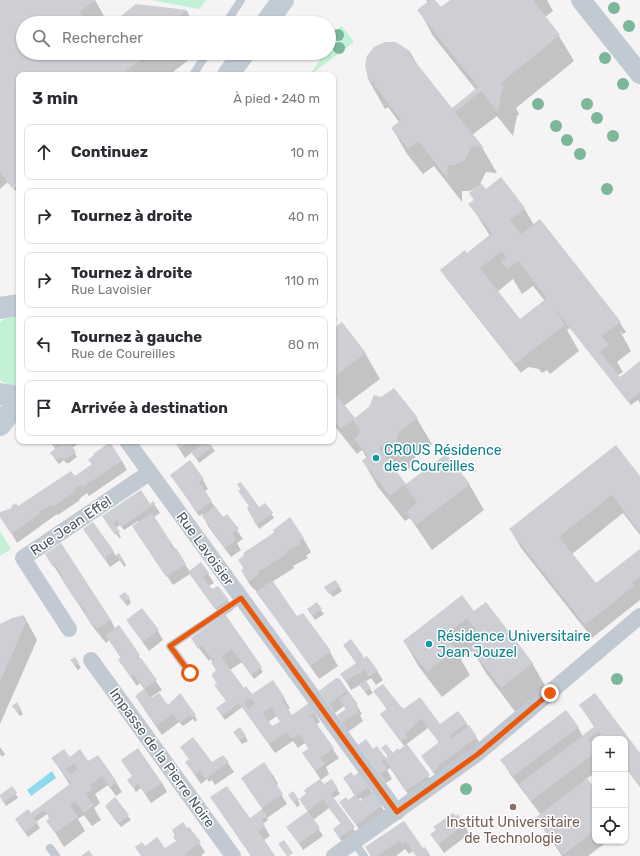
<!DOCTYPE html>
<html lang="fr">
<head>
<meta charset="utf-8">
<style>
	:root { --surface:#fff; --page:#f2f2f3; --text:#2b2b33; --muted:#7c7c81; --line:#e1e1e2 }
	body { margin:0; font-family:Rubik,sans-serif; background:var(--page); color:var(--text) }
	.controls { position:absolute; right:12px; bottom:12px; display:grid; overflow:hidden; border-radius:8px; box-shadow:0 1px 3px #0004 }
	.controls button { width:36px; height:36px; display:grid; place-items:center; padding:0; border:0; border-bottom:1px solid var(--line); background:var(--surface); color:var(--text); font:20px sans-serif }
	.stop { position:absolute; width:12px; height:12px; margin:-9px; border:3px solid #ea580c; border-radius:50%; background:#fff }
	.stop.end { background:#ea580c; border-color:#fff; box-shadow:0 1px 4px #0008 }
	.list { margin:0; padding:0; list-style:none }
	h2 { display:flex; justify-content:space-between; align-items:center; height:52px; margin:0; padding:0 16px; font-size:17px }
	h2 small { font-size:13px; font-weight:400; color:var(--muted) }
	.list li { display:grid; grid-template-columns:26px 1fr auto; gap:12px; align-items:center; box-sizing:border-box; height:56px; margin:0 8px 8px; padding:0 8px; border:1px solid var(--line); border-radius:8px }
	.list b { display:block; font-size:15px; white-space:nowrap }
	.list p { margin:0; font-size:13px; white-space:nowrap; color:var(--muted) }
	.list em { font-size:13px; font-style:normal; color:var(--muted) }
	.icon { flex:none; width:22px; height:22px; fill:none; stroke:currentColor; stroke-width:2; stroke-linecap:round; stroke-linejoin:round }
	.map { position:relative; flex:none; width:640px; height:856px; overflow:hidden }
	.search { position:absolute; background:var(--surface); box-shadow:0 1px 3px #0004; left:16px; top:16px; width:320px; height:44px; display:flex; align-items:center; gap:10px; box-sizing:border-box; padding:0 14px; border-radius:22px; color:var(--muted); font-size:15px }
	.panel { position:absolute; background:var(--surface); box-shadow:0 1px 3px #0004; left:16px; top:72px; width:320px; height:372px; border-radius:8px }
	.map>svg:first-child { display:block }
	.green { fill:#c3f1d5 }
	.water { fill:#90daee }
	.shadow { fill:#0003; fill-rule:evenodd }
	.building { fill:#cdcfd5; fill-rule:evenodd }
	.lines { fill:none; stroke-linecap:round; stroke-linejoin:round }
	.service { stroke:#c1cad2; stroke-width:8 }
	.minor { stroke:#c1cad2; stroke-width:16 }
	.tertiary { stroke:#c1cad2; stroke-width:20 }
	.secondary { stroke:#c1cbd6; stroke-width:22 }
	.tree { fill:#7bb799 }
	.route { stroke:#ea580c; stroke-width:5 }
	.culture-dot { fill:#0f9aa8; stroke:#fff; stroke-width:1.5 }
	.education-dot { fill:#8d6e63; stroke:#fff; stroke-width:1.5 }
	.labels { text-anchor:middle; dominant-baseline:central; stroke-width:3; stroke-linejoin:round; paint-order:stroke }
	.culture-label { font-size:14px; fill:#0d838f; stroke:#fff; text-anchor:start }
	.street-label { font-size:14px; fill:#4a5661; stroke:#fff }
	.education-label { font-size:14px; fill:#785e54; stroke:#fff }
</style>
</head>
<body>
<div class="map">
<svg width="640" height="856" viewBox="0 0 640 856">
	<rect width="100%" height="100%" fill="#f5f3f3"/>
	<!-- green -->
	<g class="green">
		<path d="M151 0H206L199 9Z"/>
		<path d="M341 25 354 42 310 75 324 53H329V45Z"/>
		<path d="M19 315V386L9 385 0 380V322L4 319Z"/>
		<path d="M0 531 11 549 0 556Z"/>
	</g>
	<!-- water -->
	<path class="water" d="M52 771 56 778 31 796 27 790Z"/>
	<!-- shadow -->
	<g class="shadow">
		<path d="M0 0H95L108 23H23V53H187L190 59 169 75H19V181L8 182 0 189Z"/>
		<path d="M426 0H434L441 9 451 0H547L553 11 545 17 559 36 574 61 516 108 519 114 517 116 513 136 497 116 472 135 483 149 497 173 486 172 480 184 486 191 524 208 534 225 620 323 626 332 623 334 620 331 631 351 617 362 623 372 618 375 623 382 640 362V403L638 400 631 405 570 328 567 330 579 351 550 374 547 370 542 373 539 369 528 367 521 373 447 279 441 270 467 254 490 236 470 204 474 200 477 187 470 191H462V202L434 166 423 174 407 154 392 128 399 122 388 107 385 109 368 79 366 66 396 43 410 52 418 66 452 109 476 90 433 36 419 10 428 3ZM513 279 522 294 533 286 545 301 520 321 497 292Z"/>
		<path d="M136 5 187 11 193 23H113Z"/>
		<path d="M19 183V188L15 191 13 188Z"/>
		<path d="M333 313 337 320 333 323Z"/>
		<path d="M333 330 365 353 380 379 344 406 355 419H417L432 444 414 458 409 469 403 466 396 472 406 485 469 484 484 510 432 550 410 518 405 521 378 487 363 461 367 458 362 450 357 454 333 424Z"/>
		<path d="M50 441H82L72 448 77 457 69 463H66L64 460 59 464 54 458 56 450Z"/>
		<path d="M177 441H202L204 445 208 442 215 451 199 463 192 452 185 458 175 442Z"/>
		<path d="M90 460 122 461 127 470 89 496 87 493 79 499 80 500 58 515 57 514 17 543 0 513 18 507 75 478 92 465Z"/>
		<path d="M171 475 203 480 208 489 204 492 215 507 223 519 227 516 243 539 237 543 241 550 231 557 208 526 203 514 199 516Z"/>
		<path d="M640 478V535L623 513 572 554 596 585 640 551V600L592 638 521 548 510 529Z"/>
		<path d="M238 485 259 509 265 504 274 518 259 529 248 508 250 507Z"/>
		<path d="M154 504 160 513 154 517 190 572 201 563 214 583 209 586 212 591 228 600 233 610 224 616 263 672 254 679 242 662 230 670 244 689 251 695 284 698 290 708 287 710 291 716 309 704 315 713 320 722 316 725 339 758 326 767 329 774 321 780 304 754 309 749 305 743 298 748 293 741 275 753 242 707 225 720 220 713 227 702 218 684 217 671 211 659 209 661 198 647 222 618 190 574 173 585 148 548 138 521 124 530 120 525 116 528 121 537 119 538 106 520ZM277 716 281 722 272 728 268 722Z"/>
		<path d="M93 523 116 556 119 554 126 565 124 567 120 560 110 567 84 529Z"/>
		<path d="M303 538 311 552 306 556 308 558 293 566 294 568 272 582 297 618 330 652 338 666 319 679 259 594 250 585 242 571 244 569 239 560Z"/>
		<path d="M46 554 111 620 115 629 118 627 162 690 151 697 152 699 168 707 195 716 197 720 195 722 193 719 183 726 179 722 162 735 144 709 145 690 140 683 137 686 125 669 119 660 121 658 109 640 106 643 94 628Z"/>
		<path d="M335 581 342 591 333 597 328 591Z"/>
		<path d="M120 596 129 599 131 603 127 606Z"/>
		<path d="M321 610 324 614 315 620 311 614Z"/>
		<path d="M474 613 532 663 547 689 516 713 486 673 473 651 461 660 470 675 442 697 419 667 404 641Z"/>
		<path d="M24 616 37 640 0 724V624Z"/>
		<path d="M132 627 158 631 163 640 149 651Z"/>
		<path d="M351 640 364 659 377 671 383 680 376 685 371 678 365 682 373 693 368 696 360 685 351 690 342 674 357 664 347 649Z"/>
		<path d="M75 658 81 668 78 670 74 665Z"/>
		<path d="M346 688 362 714 360 715 363 721 348 732 338 716 346 710 344 706 335 713 320 691Z"/>
		<path d="M375 691 401 709 443 729 466 723 482 746 439 781 422 756 439 743 436 738 428 728 404 746 384 719 387 710Z"/>
		<path d="M594 694 640 755V787L625 767V739H604L601 735 595 739 590 744 595 750V773L586 779 595 791V841H608L588 856H562L537 819 541 815 510 774 502 760 578 727 583 737 595 728 580 705Z"/>
		<path d="M17 704 23 714 20 716 16 711Z"/>
		<path d="M245 736 248 741 242 744 237 737Z"/>
		<path d="M359 745 373 750 386 759 388 757 383 748 396 757 394 752 397 749 400 752 407 746 434 785 410 797 390 768 387 770 392 779 386 783Z"/>
		<path d="M0 747 5 754 2 757 0 754Z"/>
		<path d="M181 747 212 764 223 756 234 772 215 785 212 780 209 782 207 779 201 784 186 762 192 763Z"/>
		<path d="M53 759 88 763 116 782 122 792 116 796 108 785 95 794 100 803 94 808 101 820 92 826 84 815 78 819 85 831 64 847 48 821 50 820 47 814 36 822 40 828 28 837 18 823 70 785Z"/>
		<path d="M122 761 162 783 167 792 151 803 141 788 136 792 131 784 133 777Z"/>
		<path d="M273 775 278 784 276 786 287 804 267 818 268 820 263 824 270 836 264 840 275 856H251L211 797 249 820 263 810 242 779Z"/>
		<path d="M354 777 368 786 387 815 362 833 340 802H348L355 796 344 778ZM361 798 363 800 360 803 358 800Z"/>
		<path d="M324 786 337 789 340 794 333 798 359 837 345 847 334 829 341 824 329 808 313 820 323 836 303 850 288 827 308 812 300 799Z"/>
		<path d="M12 788 18 798 6 806 0 796Z"/>
		<path d="M289 795 298 800 300 805 297 807Z"/>
		<path d="M108 810 128 816 131 820 121 827Z"/>
		<path d="M403 822 422 849 425 848 430 856H417L413 851 409 854 405 849 396 856H371L366 848Z"/>
		<path d="M464 824 469 834 444 853 431 834Z"/>
		<path d="M189 828 205 852 201 856H141L144 847 165 850 177 841 173 831Z"/>
	</g>
	<!-- building -->
	<g class="building">
		<path d="M0 0H95L80 12 84 17 76 23H23V53H150L126 71 129 75H19V182L12 188 0 172Z"/>
		<path d="M430 0H435L441 7 450 0H533L560 35 501 83 505 88 502 90 498 112 481 91 455 112 484 148 472 146 465 160 455 165H448L447 178 418 141 408 149 391 128 401 120 374 84 376 82 374 81 370 84 365 66 367 56 374 47 385 42H396L411 52 407 55H410L452 108 478 87 417 10Z"/>
		<path d="M136 4 187 10 171 23H112Z"/>
		<path d="M501 177 525 208 510 220 521 234 540 219 621 322 602 336 609 345 600 352 620 377 640 361V392L628 402 552 305 565 325 515 364 440 270 465 250 467 253 492 233 468 204 474 200 469 193 481 183 486 189ZM502 251 506 257 501 261 507 269 518 261 547 298 520 319 480 268Z"/>
		<path d="M342 322 366 353 333 378V329Z"/>
		<path d="M394 388 418 418 399 432 395 444 388 441 379 448 406 484 446 454 470 484 416 525 406 512 417 502 404 485 390 496 362 461 368 456 354 439 358 436 360 430 352 420 341 429 333 419V391L355 418 369 407 374 395 381 397Z"/>
		<path d="M50 441H63L54 447Z"/>
		<path d="M64 441H68L76 452 67 458 63 459 61 457 56 460 50 453Z"/>
		<path d="M175 441H190L179 449Z"/>
		<path d="M207 441 213 447 196 459 191 452Z"/>
		<path d="M110 442 122 461 83 487 81 485 74 489 76 491 52 507 51 505 46 508 39 512 40 514 11 534 0 517V512L12 508 11 506 16 503 18 506 71 471 75 476 92 464 88 460 94 455 93 454Z"/>
		<path d="M616 445 640 476V533L612 495 559 537 596 583 640 549V577L632 583 634 586 585 625 509 529Z"/>
		<path d="M190 460 204 479 199 482 212 501 197 512 170 475Z"/>
		<path d="M241 482 259 507 265 503 273 513 256 525 247 508 249 506 238 491 241 489 237 484Z"/>
		<path d="M141 490 150 504 153 501 155 504 121 527 117 521 114 523 120 532 115 535 102 516Z"/>
		<path d="M215 506 223 517 227 514 239 529 232 534 236 540 225 548 202 516Z"/>
		<path d="M152 513 172 544 170 545 173 550 176 548 186 564 166 577 132 526Z"/>
		<path d="M290 517 304 538 299 541 301 544 286 552 287 554 258 572 260 574 249 581 241 570 244 568 238 560 244 555 243 553 272 534 274 532 273 530Z"/>
		<path d="M93 522 114 551 104 559 83 529Z"/>
		<path d="M61 543 111 620 97 629 94 625 92 626 84 613 86 612 79 602 77 603 61 578 63 577 55 565 53 567 45 554Z"/>
		<path d="M119 553 124 561 121 563 116 555Z"/>
		<path d="M201 562 209 573 203 577 212 589 218 586 229 600 215 609 188 572Z"/>
		<path d="M272 580 297 616 303 613 331 651 310 666 256 592Z"/>
		<path d="M335 580 340 586 329 594 324 587Z"/>
		<path d="M125 592 130 598 124 602 119 596Z"/>
		<path d="M462 595 474 611 486 602 533 663 501 688 470 647 483 638 467 618 445 635 456 649 427 672 403 641Z"/>
		<path d="M317 602 322 609 312 616 307 609Z"/>
		<path d="M142 608 159 630 143 642 126 620Z"/>
		<path d="M225 614 262 667 251 675 232 649 221 657 244 688 246 686 252 694 273 680 285 698 282 700 292 715 309 703 315 712 305 719 311 716 334 748 320 758 325 764 315 771 302 753 309 748 299 734 292 739 287 732 269 744 239 703 222 716 216 708 226 701 214 685 217 684 212 676V674L216 670 211 663 214 661 202 646 198 649 191 638ZM251 698 255 704 249 709 244 702ZM271 707 280 722 272 726 263 713Z"/>
		<path d="M24 615 23 619 27 620 0 682V624L12 618Z"/>
		<path d="M119 625 140 655 137 657 138 660 141 658 157 680 144 689 133 674 131 677 118 660 121 657 105 635Z"/>
		<path d="M351 639 364 657 356 663 343 645Z"/>
		<path d="M367 656 378 671 369 677 365 670 345 681 340 674Z"/>
		<path d="M75 657 79 663 75 666 70 660Z"/>
		<path d="M336 678 340 679 346 688V691L329 705 319 691Z"/>
		<path d="M365 680 371 688 365 692 359 684Z"/>
		<path d="M383 684 402 708H405L420 697 440 724 458 711 467 723 449 736 451 739 469 725 477 737 438 766 439 768 433 772 421 756 439 742 421 719 405 734 407 737 401 742 380 714 387 709 373 691Z"/>
		<path d="M144 689 151 698 159 693 168 705 180 693 196 715 192 718 190 715 180 723 173 714 156 726 135 696Z"/>
		<path d="M349 692 358 704 355 706 359 711 342 723 337 715 346 709 339 699Z"/>
		<path d="M595 693 640 753V786L625 766V739H605L599 731 588 739 595 749V753L531 801 519 784 595 726 579 705Z"/>
		<path d="M17 702 21 709 17 712 12 706Z"/>
		<path d="M566 710 579 727 513 776 500 760Z"/>
		<path d="M240 727 246 736 239 740 233 732Z"/>
		<path d="M193 737 212 762 223 755 229 762 206 779 200 771 195 775 185 762 189 759 180 747Z"/>
		<path d="M366 739 373 749 377 746 386 758 388 756 381 748 386 744 393 753 398 748 399 750 407 744 430 775 406 791 403 788 404 786 384 759 382 761 387 769 380 774 358 745Z"/>
		<path d="M138 748 162 783 145 794 138 784 133 788 127 780 132 776 121 760Z"/>
		<path d="M64 749 70 757 80 749 88 761 98 755 117 782 110 787 102 776 90 785 93 789 85 794 94 805 84 813 75 801 70 805 78 817 55 833 46 821 50 818 44 810 34 818 38 823 25 833 15 819 28 809 31 813 71 783 51 758ZM74 763 78 769 71 774 66 769Z"/>
		<path d="M264 762 273 775 271 776 283 794 262 808 241 778Z"/>
		<path d="M351 772 354 776 359 772 369 786 356 796 343 778Z"/>
		<path d="M587 778 595 789V830L563 855 535 818Z"/>
		<path d="M320 779 324 784 332 779 338 789 331 794 355 827 339 838 333 829 341 823 323 799 308 811 299 799 306 794 304 790Z"/>
		<path d="M12 786 17 793 3 803 0 795Z"/>
		<path d="M227 786 250 818 262 809 267 816 261 820 265 826 258 831 275 856H251L210 797Z"/>
		<path d="M293 791 299 800 294 803 288 795Z"/>
		<path d="M373 792 383 805 356 825 339 802 346 797 348 800 355 795 360 801Z"/>
		<path d="M115 797 129 815 118 824 105 806Z"/>
		<path d="M308 811 320 828 299 844 286 827Z"/>
		<path d="M453 813 456 816 458 814 464 824 438 845 430 834 436 830 433 827Z"/>
		<path d="M404 821 423 848 425 847 430 855 416 856 406 842 403 845 399 841 378 856H372L365 847Z"/>
		<path d="M183 822 187 828 189 827 201 842 185 854 187 856H141L135 847 142 842 145 846 157 837 165 848 176 841 173 837 176 835 172 830Z"/>
		<path d="M284 840 293 853 289 856H287L278 844Z"/>
		<path d="M89 850 93 856H81Z"/>
	</g>
	<g class="lines">
		<!-- service -->
		<g class="service">
			<path d="M226 23 241 0"/>
			<path d="M193 75 207 53"/>
			<path d="M190 673 170 646 241 599"/>
			<path d="M354 842 364 856"/>
			<path d="M50 848 56 856"/>
		</g>
		<!-- minor -->
		<g class="minor">
			<path d="M127 441 397 812"/>
			<path d="M69 629 23 558 149 473"/>
			<path d="M91 660 233 856"/>
			<path d="M334 856 477 754 640 616"/>
		</g>
		<!-- tertiary -->
		<path class="tertiary" d="M581 0 640 74"/>
		<!-- secondary -->
		<g class="secondary">
			<path d="M266 23 283 0"/>
			<path d="M228 75 244 53"/>
			<path d="M0 308 19 305"/>
			<path d="M0 394 19 397"/>
			<path d="M0 425 19 401"/>
		</g>
	</g>
	<!-- trees -->
	<g class="tree">
		<circle cx="614" cy="8" r="6"/>
		<circle cx="629" cy="26" r="6"/>
		<circle cx="338" cy="35" r="6"/>
		<circle cx="339" cy="48" r="6"/>
		<circle cx="605" cy="58" r="6"/>
		<circle cx="623" cy="84" r="6"/>
		<circle cx="538" cy="104" r="6"/>
		<circle cx="587" cy="104" r="6"/>
		<circle cx="597" cy="118" r="6"/>
		<circle cx="556" cy="126" r="6"/>
		<circle cx="613" cy="136" r="6"/>
		<circle cx="567" cy="140" r="6"/>
		<circle cx="580" cy="154" r="6"/>
		<circle cx="607" cy="189" r="6"/>
		<circle cx="617" cy="679" r="6"/>
		<circle cx="466" cy="789" r="6"/>
	</g>
	<g class="lines">
		<!-- route -->
		<path class="route" d="M190 673 170 646 241 598 397 812 478 754 550 693"/>
	</g>
	<!-- markers -->
	<g class="culture-dot">
		<circle cx="376" cy="458" r="4"/>
		<circle cx="429" cy="644" r="4"/>
	</g>
	<circle class="education-dot" cx="513" cy="807" r="4"/>
	<g class="labels">
		<!-- culture labels -->
		<g class="culture-label">
			<text x="384" y="450">CROUS Résidence<tspan x="384" dy="16">des Coureilles</tspan></text>
			<text x="437" y="636">Résidence Universitaire<tspan x="437" dy="16">Jean Jouzel</tspan></text>
		</g>
		<!-- street labels -->
		<g class="street-label">
			<text transform="translate(71 526) rotate(-34)">Rue Jean Effel</text>
			<text transform="translate(205 549) rotate(54)">Rue Lavoisier</text>
			<text transform="translate(162 758) rotate(54)">Impasse de la Pierre Noire</text>
		</g>
		<!-- education labels -->
		<g class="education-label">
			<text x="513" y="822">Institut Universitaire<tspan x="513" dy="16">de Technologie</tspan></text>
		</g>
	</g>
</svg>
<div class="controls">
<button>+</button>
<button>−</button>
<button><svg class="icon" aria-label="locate" viewBox="0 0 24 24"><circle cx="12" cy="12" r="6"/><path d="M12 2v4M12 18v4M2 12h4M18 12h4"/></svg></button>
</div>
<div class="stop" style="left:190px;top:673px"></div>
<div class="stop end" style="left:550px;top:693px"></div>
<div class="search"><svg class="icon" aria-label="search" viewBox="0 0 24 24"><circle cx="10" cy="10" r="6"/><path d="M15 15l6 6"/></svg>Rechercher</div>
<section class="panel">
<h2>3 min<small>À pied · 240 m</small></h2>
<ul class="list">
<li><svg class="icon" aria-label="ahead" viewBox="0 0 24 24"><path d="M12 20V5M6 11l6-6 6 6"/></svg><div><b>Continuez</b></div><em>10 m</em></li>
<li><svg class="icon" aria-label="right" viewBox="0 0 24 24"><path d="M7 20v-9h11M14 6l5 5-5 5"/></svg><div><b>Tournez à droite</b></div><em>40 m</em></li>
<li><svg class="icon" aria-label="right" viewBox="0 0 24 24"><path d="M7 20v-9h11M14 6l5 5-5 5"/></svg><div><b>Tournez à droite</b><p>Rue Lavoisier</p></div><em>110 m</em></li>
<li><svg class="icon" aria-label="left" viewBox="0 0 24 24"><path d="M17 20v-9H6M10 6l-5 5 5 5"/></svg><div><b>Tournez à gauche</b><p>Rue de Coureilles</p></div><em>80 m</em></li>
<li><svg class="icon" aria-label="arrive" viewBox="0 0 24 24"><path d="M6 21V4h12l-3 4 3 4H6"/></svg><div><b>Arrivée à destination</b></div></li>
</ul>
</section>
</div>
</body>
</html>
